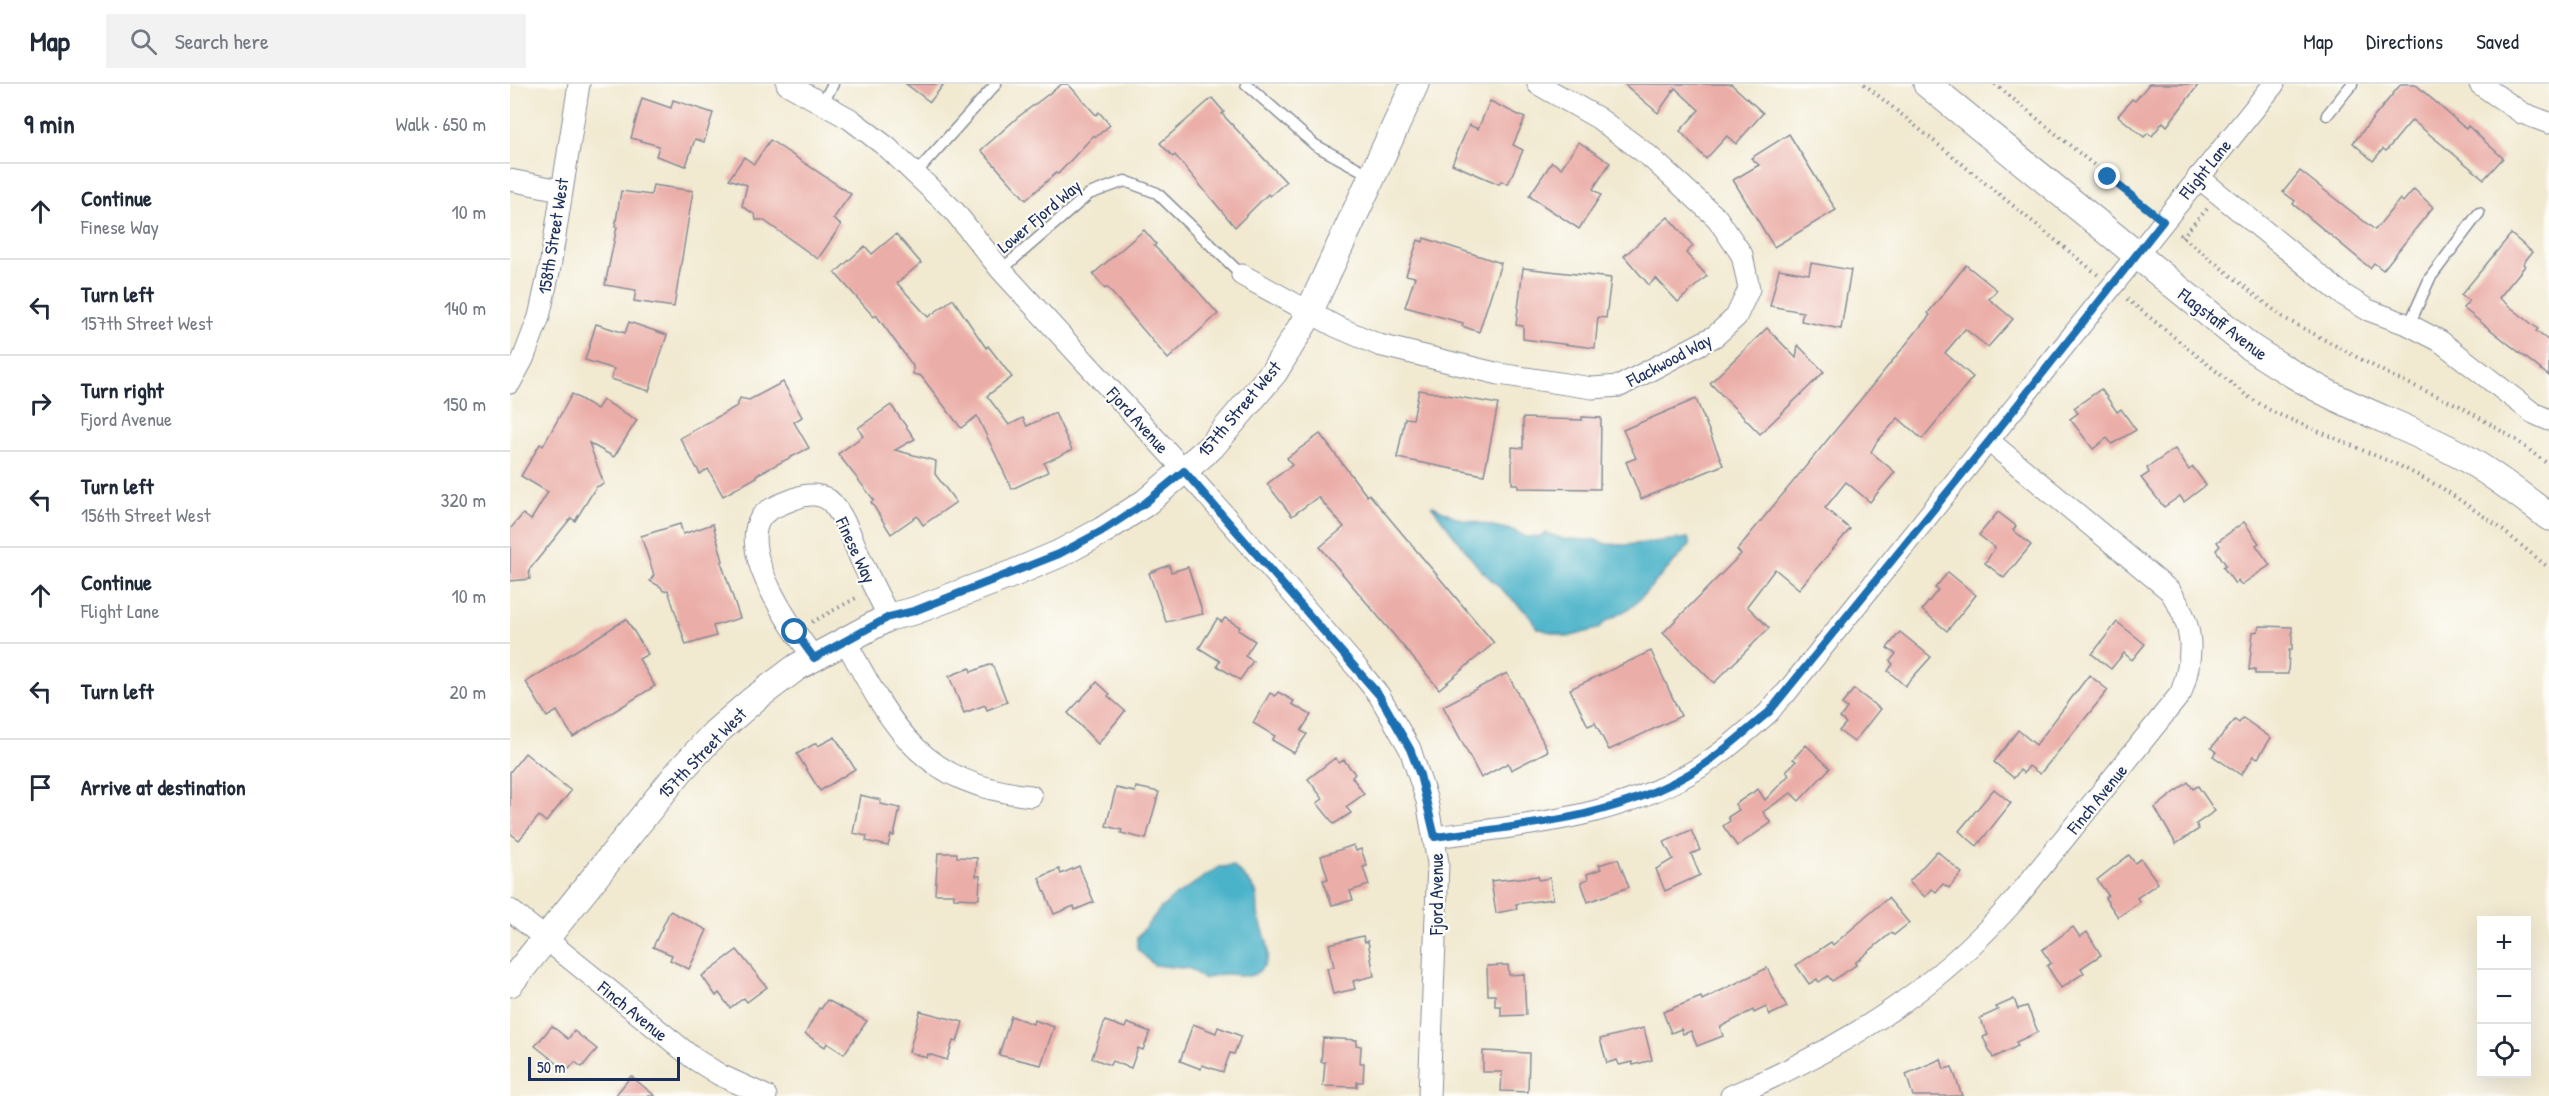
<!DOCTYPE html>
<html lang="en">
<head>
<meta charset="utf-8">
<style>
	:root { --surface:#fff; --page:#f2f2f3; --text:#1f2937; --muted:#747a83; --line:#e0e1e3 }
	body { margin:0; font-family:"Patrick Hand",sans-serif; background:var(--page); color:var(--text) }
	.controls { position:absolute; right:18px; bottom:18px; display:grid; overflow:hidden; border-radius:0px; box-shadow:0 6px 24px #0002 }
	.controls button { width:54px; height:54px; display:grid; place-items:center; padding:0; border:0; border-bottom:2px solid var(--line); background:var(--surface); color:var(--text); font:30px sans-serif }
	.scale { position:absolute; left:18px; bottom:15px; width:152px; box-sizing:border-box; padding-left:6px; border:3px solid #1b2f5e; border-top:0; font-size:16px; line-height:21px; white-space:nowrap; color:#1b2f5e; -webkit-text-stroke:4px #fdfcf7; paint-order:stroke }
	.stop { position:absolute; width:18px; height:18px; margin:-14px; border:4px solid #1f6fb2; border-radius:50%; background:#fff }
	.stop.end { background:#1f6fb2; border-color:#fff; box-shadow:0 2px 6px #0008 }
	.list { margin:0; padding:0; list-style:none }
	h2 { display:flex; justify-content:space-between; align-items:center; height:78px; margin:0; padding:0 24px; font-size:26px }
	h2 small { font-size:20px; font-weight:400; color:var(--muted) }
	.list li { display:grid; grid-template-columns:39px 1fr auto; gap:18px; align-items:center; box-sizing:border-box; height:96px; padding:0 24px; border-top:2px solid var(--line) }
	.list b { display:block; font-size:22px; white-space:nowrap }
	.list p { margin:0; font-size:20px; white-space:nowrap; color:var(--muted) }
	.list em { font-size:20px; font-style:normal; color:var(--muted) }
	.icon { flex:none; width:33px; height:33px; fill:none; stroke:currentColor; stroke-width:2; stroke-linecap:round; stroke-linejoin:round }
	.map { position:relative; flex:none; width:2039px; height:1012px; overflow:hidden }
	header { display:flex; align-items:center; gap:36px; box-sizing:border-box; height:84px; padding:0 30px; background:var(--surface); border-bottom:2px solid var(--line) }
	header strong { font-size:28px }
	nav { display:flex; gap:33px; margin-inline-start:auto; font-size:21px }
	.search { width:420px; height:54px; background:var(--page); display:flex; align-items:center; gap:15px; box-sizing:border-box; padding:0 21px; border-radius:0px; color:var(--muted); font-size:22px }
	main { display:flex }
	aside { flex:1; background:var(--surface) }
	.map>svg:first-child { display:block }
	.water { fill:#4bb3c9; stroke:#337194; stroke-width:1.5 }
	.building { fill:#ebada7 }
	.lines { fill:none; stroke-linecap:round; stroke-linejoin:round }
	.service-casing { stroke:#868c97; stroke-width:13 }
	.minor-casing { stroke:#868c97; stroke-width:23 }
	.tertiary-casing { stroke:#868c97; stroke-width:29 }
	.path { stroke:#868c97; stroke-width:4; stroke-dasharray:1.5 4.5; stroke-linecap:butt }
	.service { stroke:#fff; stroke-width:10 }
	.minor { stroke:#fff; stroke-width:21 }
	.tertiary { stroke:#fff; stroke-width:27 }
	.route { stroke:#1f6fb2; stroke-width:8 }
	.labels { text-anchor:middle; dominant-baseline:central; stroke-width:4.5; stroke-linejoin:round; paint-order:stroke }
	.street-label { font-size:18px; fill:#1b2f5e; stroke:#fdfcf7 }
</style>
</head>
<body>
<header>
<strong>Map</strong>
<div class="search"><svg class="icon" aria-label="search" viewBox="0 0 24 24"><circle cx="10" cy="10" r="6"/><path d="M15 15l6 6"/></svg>Search here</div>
<nav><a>Map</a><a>Directions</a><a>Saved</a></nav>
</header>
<main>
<aside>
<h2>9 min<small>Walk · 650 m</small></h2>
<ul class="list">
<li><svg class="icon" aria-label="ahead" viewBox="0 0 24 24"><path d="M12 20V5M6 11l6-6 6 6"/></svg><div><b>Continue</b><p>Finese Way</p></div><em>10 m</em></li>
<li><svg class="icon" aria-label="left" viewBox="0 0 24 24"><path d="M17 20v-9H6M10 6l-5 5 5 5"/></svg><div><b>Turn left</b><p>157th Street West</p></div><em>140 m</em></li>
<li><svg class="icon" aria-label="right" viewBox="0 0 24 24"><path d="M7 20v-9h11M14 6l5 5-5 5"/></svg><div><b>Turn right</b><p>Fjord Avenue</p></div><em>150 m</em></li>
<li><svg class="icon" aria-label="left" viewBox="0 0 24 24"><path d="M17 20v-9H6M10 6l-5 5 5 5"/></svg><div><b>Turn left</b><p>156th Street West</p></div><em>320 m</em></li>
<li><svg class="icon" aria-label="ahead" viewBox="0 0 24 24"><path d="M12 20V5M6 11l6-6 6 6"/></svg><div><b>Continue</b><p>Flight Lane</p></div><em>10 m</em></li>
<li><svg class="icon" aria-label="left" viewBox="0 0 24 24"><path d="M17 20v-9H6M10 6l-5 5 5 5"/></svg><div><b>Turn left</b></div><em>20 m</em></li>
<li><svg class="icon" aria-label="arrive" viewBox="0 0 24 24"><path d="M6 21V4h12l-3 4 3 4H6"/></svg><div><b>Arrive at destination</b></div></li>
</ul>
</aside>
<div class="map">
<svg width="2039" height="1012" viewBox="0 0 2039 1012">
	<rect width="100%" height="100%" fill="#fdfcf7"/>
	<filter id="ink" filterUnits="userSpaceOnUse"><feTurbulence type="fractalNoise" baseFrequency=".0167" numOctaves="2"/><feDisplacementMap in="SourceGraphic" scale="12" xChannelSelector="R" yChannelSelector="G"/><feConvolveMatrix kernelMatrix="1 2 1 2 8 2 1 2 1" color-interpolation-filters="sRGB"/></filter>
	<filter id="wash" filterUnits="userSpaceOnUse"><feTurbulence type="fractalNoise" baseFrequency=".008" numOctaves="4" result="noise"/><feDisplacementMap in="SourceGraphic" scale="24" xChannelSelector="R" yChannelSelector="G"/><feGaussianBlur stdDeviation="1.35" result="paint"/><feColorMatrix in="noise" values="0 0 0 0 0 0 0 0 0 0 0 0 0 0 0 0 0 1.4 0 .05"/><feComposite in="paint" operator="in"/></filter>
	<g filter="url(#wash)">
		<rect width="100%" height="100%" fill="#f1e9d0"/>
		<!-- water -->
		<g class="water">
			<path d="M921 421 947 434 1005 447 1016 453H1029L1036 449 1053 455 1085 456 1096 460 1116 461 1178 454 1180 461 1123 522 1097 537 1087 545 1058 553 1027 544 1020 532 969 484Z"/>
			<path d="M723 782C731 790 740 797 745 806 749 813 747 822 748 829 751 847 768 869 750 886 739 897 729 889 715 890 708 890 700 893 693 895L681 885 644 881 627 865V854L650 825 661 815 709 783Z"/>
		</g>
		<g id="blocks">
			<!-- building -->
			<g class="building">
				<path d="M396 0H434L420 18Z"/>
				<path d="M552 0H558L586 31 589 28 600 41 586 53 584 51 548 90 546 89 516 116 471 66 508 33Z"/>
				<path d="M1114 0H1221L1253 29 1226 60 1217 52 1196 75 1170 47 1189 26 1165 4 1148 29Z"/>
				<path d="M1639 0H1689L1657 42 1653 38 1642 52 1638 49 1634 53 1608 32 1622 15 1625 17Z"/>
				<path d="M1891 0H1905L1956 45 1958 42 1993 74 1974 95 1902 36 1876 67 1873 65 1863 77 1843 59Z"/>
				<path d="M132 14 161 24 163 16 203 29 194 58 185 55 176 82 146 72 149 62 121 54Z"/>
				<path d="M702 14 714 28 712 30 776 98 760 112 758 110 725 143 665 71 663 73 650 59Z"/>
				<path d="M980 17 1015 34 1003 61 1013 66 998 100 991 97 989 100 942 80 959 41 968 45Z"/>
				<path d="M1279 50 1326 126 1264 163 1223 96 1249 81 1241 74Z"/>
				<path d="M260 56 341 110 323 135 331 141 308 175 253 136H246L245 131 232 122 237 101 219 95 234 73 244 80Z"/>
				<path d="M1069 58 1100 79 1083 105 1091 111 1069 145 1019 112 1042 78 1051 84Z"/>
				<path d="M1790 87 1865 146 1890 115 1893 118 1904 105 1923 123 1873 186 1864 179 1860 184 1783 120 1785 117 1773 108Z"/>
				<path d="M143 101 183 107 164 223 124 217 126 206 95 201 107 143H105L111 107 141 111Z"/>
				<path d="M1158 133 1183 162 1176 169 1197 192 1168 218 1146 194 1139 201 1114 172Z"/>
				<path d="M634 146 646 160 644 162 681 199 708 230 658 275 597 203 595 205 583 190Z"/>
				<path d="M386 150 411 179 387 199 418 233 443 215 476 264 478 262 502 293 477 312 499 341 513 334 517 342 545 329 562 366 534 379 538 388 502 405 467 332 451 344 411 292 403 290V282L366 231 364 233 325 189 355 162 362 170Z"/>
				<path d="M2001 150 2022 168 2013 180 2015 182 1989 214 2028 245 2026 247 2039 257V292L1953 224 1959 217 1951 211Z"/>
				<path d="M914 154 991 179 969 248 952 242 953 239 895 223 905 193 896 191 908 156 913 158Z"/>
				<path d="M1301 179 1341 186 1331 245 1291 237 1293 228 1260 222 1269 185 1299 190Z"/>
				<path d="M1456 181 1487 206 1479 215 1503 235 1478 263 1455 245 1435 269 1463 293 1412 355 1388 334 1366 359 1361 368 1385 388 1360 418 1336 398 1315 424 1340 445 1289 505 1265 485 1237 522 1259 544 1204 599 1153 549 1231 470 1227 466 1420 231 1418 229Z"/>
				<path d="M1013 184 1101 194 1096 234 1088 233 1085 264 1013 255V242L1006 241Z"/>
				<path d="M119 238 157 251 139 307 101 295 104 285 75 276 86 240 115 249Z"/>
				<path d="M1257 244 1286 274 1288 261 1314 288 1250 350 1200 299Z"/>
				<path d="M273 298 292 333 284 338 299 364 246 391 247 393 213 412 198 385 190 390 170 354 227 322 230 314 239 316Z"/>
				<path d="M1591 305 1607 328 1611 325 1626 346 1602 360 1597 354 1583 365 1560 335 1568 329 1564 324Z"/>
				<path d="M909 306 988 320 974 391 887 374 895 334 903 335Z"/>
				<path d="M62 310 87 325 93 316 127 336 104 373 79 359 94 400 86 403 65 437 61 434 19 486 20 495 0 497V445L13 430 21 436 38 408 11 392 30 360 33 362Z"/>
				<path d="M1186 315 1213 381 1131 415 1116 378 1126 374 1113 346Z"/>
				<path d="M381 321 405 355 385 366 426 377 425 390 446 418 413 441 407 432 381 450 361 418 364 416 328 370 353 352 348 344Z"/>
				<path d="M1072 333 1091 334 1090 405 1008 404V400H1002V363L1013 364V334L1072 336Z"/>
				<path d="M810 350 857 412 859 410 984 559 929 605 810 463 834 443 808 413 782 432 757 400 782 381 777 374Z"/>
				<path d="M1665 365 1679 386 1683 383 1696 401 1674 418 1670 412 1654 423 1631 394 1639 389 1637 384Z"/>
				<path d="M1488 428 1506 442 1503 446 1521 461 1494 494 1475 479 1485 464 1469 451Z"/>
				<path d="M1734 438 1749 459 1746 461 1760 481 1731 501 1728 496 1725 500 1713 483 1716 481 1706 466 1710 462 1707 458Z"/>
				<path d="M170 440 173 450 203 440 213 477 211 478 230 534 203 542 206 552 176 561 158 506 153 507 151 503 140 497 144 491 131 452Z"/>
				<path d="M659 481 661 488 678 483 693 530 656 538 639 489Z"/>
				<path d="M1438 488 1466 511 1437 547 1412 526 1428 506 1425 504Z"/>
				<path d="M715 534 730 543 728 546 745 557 735 572 743 577 730 596 707 582 710 577 689 564 707 535 712 538Z"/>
				<path d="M116 535 138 570 129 575 145 602 63 653 47 627 37 633 16 598Z"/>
				<path d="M1607 538 1635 560 1622 576 1614 569 1601 585 1582 570Z"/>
				<path d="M1749 542 1782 543V566H1779L1778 590H1745V585L1739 586 1743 548 1748 547Z"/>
				<path d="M1390 548 1421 573 1395 602 1378 587 1383 580 1380 577 1386 570 1377 564Z"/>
				<path d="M1141 567 1171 632 1099 666 1085 639 1078 642 1060 605Z"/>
				<path d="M482 580 497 618 477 626 475 621 454 629 439 592 460 584 461 588Z"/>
				<path d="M997 589 1038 667 1001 686 998 679 971 694 933 622Z"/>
				<path d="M1579 591 1598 606 1530 690 1519 682 1514 689 1510 686 1504 694 1484 678 1508 646 1526 661Z"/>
				<path d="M587 598 600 610 598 612 615 627 588 660 558 629Z"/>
				<path d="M1344 605 1370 625 1344 658 1329 647 1336 639 1330 634 1337 624 1332 620Z"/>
				<path d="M768 608 784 617 782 620 801 631 791 647 797 650 784 669 762 656 765 652 743 639 760 609 765 612Z"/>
				<path d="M1733 634 1761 654 1748 674 1744 672 1731 691 1703 672 1706 668 1701 664 1725 636 1729 639Z"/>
				<path d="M325 653 345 685 310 707 287 670 306 659 308 662Z"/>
				<path d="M1296 661 1320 684 1289 717 1281 709 1253 728 1261 739 1227 762 1213 742 1220 737 1218 733 1229 726 1225 720 1248 705 1255 716 1279 691 1276 687 1286 677 1283 675Z"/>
				<path d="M15 669 61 707 36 738 29 732 9 756 0 749V688Z"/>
				<path d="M825 674 829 679 834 676 845 690 842 693 854 710 836 723 841 729 824 740 807 719 813 715 798 695Z"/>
				<path d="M1678 698 1683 705 1688 702 1705 727 1686 740 1689 745 1666 760 1645 724Z"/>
				<path d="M626 703 649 708 636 755 611 749 612 746 596 742 606 704 625 708Z"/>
				<path d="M1484 705 1501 719 1467 762 1449 747Z"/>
				<path d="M350 711 371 716 370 720 390 724 384 752 381 751 378 762 356 757 357 752 343 749Z"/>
				<path d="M1181 746 1190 766 1181 770 1190 791 1155 807 1146 785 1163 775 1154 758Z"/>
				<path d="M844 761 846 767 851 765 857 782 853 783 859 801 840 807 843 816 822 821 813 796 818 795 811 772Z"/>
				<path d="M1427 767 1452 789 1439 804 1433 800 1426 808 1422 805 1415 813 1399 798Z"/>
				<path d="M428 769H447V773L467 774 466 792H470L469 815 444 814V810H425Z"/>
				<path d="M1619 771 1625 779 1631 775 1648 799 1627 814 1630 818 1608 833 1595 814 1598 811 1587 796Z"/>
				<path d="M1108 775 1119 803 1078 818 1071 798 1078 795 1077 790 1091 785 1089 781Z"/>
				<path d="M569 782 584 818 565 826 564 822 544 830 529 794 549 785 551 790Z"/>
				<path d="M1028 792 1029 796 1040 794 1043 815 1006 820 1007 825 986 829 981 797Z"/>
				<path d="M1378 814 1399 839 1384 851 1381 849 1345 879 1346 881 1322 897 1318 892 1309 898 1307 895 1299 900 1286 881 1321 858 1323 861Z"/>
				<path d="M160 827 197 846 179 885 160 876 162 871 143 863Z"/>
				<path d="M1563 843 1570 853 1577 848 1591 871 1571 884 1574 889 1551 904 1537 882 1541 879 1532 866Z"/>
				<path d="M853 852 855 858 858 857 864 892 843 897 845 905 823 910 817 884 824 883 819 860Z"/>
				<path d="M227 866 257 903 237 918 234 914 220 924 209 909 206 912 192 892Z"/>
				<path d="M998 881 999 891 1014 890 1016 931 991 932V922H985V911H978L977 882Z"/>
				<path d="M1257 884 1277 923 1260 931 1256 923 1244 929 1243 926 1210 943 1213 952 1187 962 1181 947 1173 950 1171 945 1161 949 1153 928 1191 913 1192 916Z"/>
				<path d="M1504 915 1508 925 1517 922 1528 948 1506 958 1508 962 1483 974 1473 953 1478 951 1470 934 1488 926 1486 923Z"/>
				<path d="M317 916 357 937 334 970 317 959 315 963 295 950 309 924 311 925Z"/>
				<path d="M410 927 453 938 447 958 443 957 437 976 418 970 417 974 399 968Z"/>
				<path d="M501 932 523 940 524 936 544 943 531 981 489 971Z"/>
				<path d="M595 937 615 944 617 939 640 948 633 966 628 964 621 984 602 977 600 981 582 974Z"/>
				<path d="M683 940 706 949 708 943 731 952 724 970 720 969 713 988 692 981 691 985 670 977Z"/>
				<path d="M42 942 58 955 64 947 87 965 72 983 65 978 57 987 25 962Z"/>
				<path d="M1134 944 1142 976 1123 981 1122 978 1109 981 1107 976 1097 979 1090 955Z"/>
				<path d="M813 954 847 956 846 961 851 962 850 979H854L853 998H847V1003L813 1002 815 978H811Z"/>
				<path d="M973 967 1019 969 1018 1008 991 1007 992 988H973Z"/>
				<path d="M1431 975 1434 985 1442 983 1452 1012H1403L1396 990Z"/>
				<path d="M121 992 145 1012H105Z"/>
			</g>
		</g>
	</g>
	<g filter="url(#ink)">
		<use href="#blocks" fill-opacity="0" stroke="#868c97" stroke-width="1.5"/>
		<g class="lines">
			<defs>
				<g id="service">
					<path d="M736 0 805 61 862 92"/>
					<path d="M312 20 323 0"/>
					<path d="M1817 31 1842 0"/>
					<path d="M406 89 486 0"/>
					<path d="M491 186 579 110 615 97 647 109 732 191"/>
					<path d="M1899 241 1920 194 1969 129"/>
				</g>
				<g id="minor">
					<path d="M277 0 340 35 378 64 444 127 491 186 696 410 848 585 869 611 900 665 917 717 928 779 919 1012"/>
					<path d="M1970 0 2012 29 2039 39"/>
					<path d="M1688 93 1832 210 1858 226 1899 241 1930 257 2023 329 2039 336"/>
					<path d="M0 96 50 106"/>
					<path d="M732 191 825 242 869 261 989 290 1082 304 1110 302 1205 252 1226 233 1239 205 1232 171 1207 134 1139 72 1088 34 1028 0"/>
					<path d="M0 299 13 275 29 233 40 183 69 0"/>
					<path d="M335 556C383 645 411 700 521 712"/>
					<path d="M304 574C283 546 229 470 250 435 255 425 274 419 284 415 296 409 313 409 322 419 336 435 343 457 351 476 360 495 369 514 379 533"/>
					<path d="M925 753C1022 740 1121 733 1202 675 1222 661 1240 645 1258 629 1264 622 1269 614 1276 609L1764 0"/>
					<path d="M0 826 183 974 210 991 256 1012"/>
					<path d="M1221 1012C1333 964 1423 909 1504 817L1671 609C1685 569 1684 542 1660 507L1479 357"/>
				</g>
				<g id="tertiary">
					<path d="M1417 0 1740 263C1767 281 1795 298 1823 312 1867 334 1914 350 1957 375 1986 392 2012 412 2039 433"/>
					<path d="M0 899 169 688 205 649 243 616 287 583 379 533 404 527 502 490 549 470 592 447 635 419 701 363 764 288 795 237 905 0"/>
				</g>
			</defs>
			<!-- service casing -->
			<use href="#service" class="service-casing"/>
			<!-- minor casing -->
			<use href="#minor" class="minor-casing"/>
			<!-- tertiary casing -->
			<use href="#tertiary" class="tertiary-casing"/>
			<!-- path -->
			<g class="path">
				<path d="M1354 0 1588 191"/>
				<path d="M1485 0 1640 127"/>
				<path d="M1669 150 1774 234 1884 293 1950 322 2006 356 2039 381"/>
				<path d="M1672 153 1697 125"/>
				<path d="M1617 215 1737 312 1763 328 1890 382 1932 404 1985 440 2039 484"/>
				<path d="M302 538 348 513"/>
			</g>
			<!-- service -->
			<use href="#service" class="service"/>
			<!-- minor -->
			<use href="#minor" class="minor"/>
			<!-- tertiary -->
			<use href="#tertiary" class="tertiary"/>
		</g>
	</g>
	<g class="lines" filter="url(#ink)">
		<!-- route -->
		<path class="route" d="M285 548 304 574 379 533 404 527 549 470 592 447 635 419 674 387 869 611 900 665 910 691 925 753C1014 741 1106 735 1184 687 1212 670 1234 648 1259 628L1479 357 1653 137 1598 93"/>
	</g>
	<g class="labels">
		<!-- street labels -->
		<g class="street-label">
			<text transform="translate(1695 85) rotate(-51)">Flight Lane</text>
			<text transform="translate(529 132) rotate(-40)">Lower Fjord Way</text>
			<text transform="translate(43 152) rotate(-81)">158th Street West</text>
			<text transform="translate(1713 240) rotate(37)">Flagstaff Avenue</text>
			<text transform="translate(1159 276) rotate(-28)">Flackwood Way</text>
			<text transform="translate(729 325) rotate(-50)">157th Street West</text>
			<text transform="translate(628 336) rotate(48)">Fjord Avenue</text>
			<text transform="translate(346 466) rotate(65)">Finese Way</text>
			<text transform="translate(192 669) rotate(-46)">157th Street West</text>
			<text transform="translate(1587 715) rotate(-51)">Finch Avenue</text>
			<text transform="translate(926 810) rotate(-90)">Fjord Avenue</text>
			<text transform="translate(123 927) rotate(39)">Finch Avenue</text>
		</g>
	</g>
</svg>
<div class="controls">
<button>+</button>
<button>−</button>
<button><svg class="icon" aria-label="locate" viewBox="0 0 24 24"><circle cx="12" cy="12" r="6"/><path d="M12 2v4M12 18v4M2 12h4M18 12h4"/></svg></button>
</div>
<div class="scale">50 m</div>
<div class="stop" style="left:285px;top:548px"></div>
<div class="stop end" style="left:1598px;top:93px"></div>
</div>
</main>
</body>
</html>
